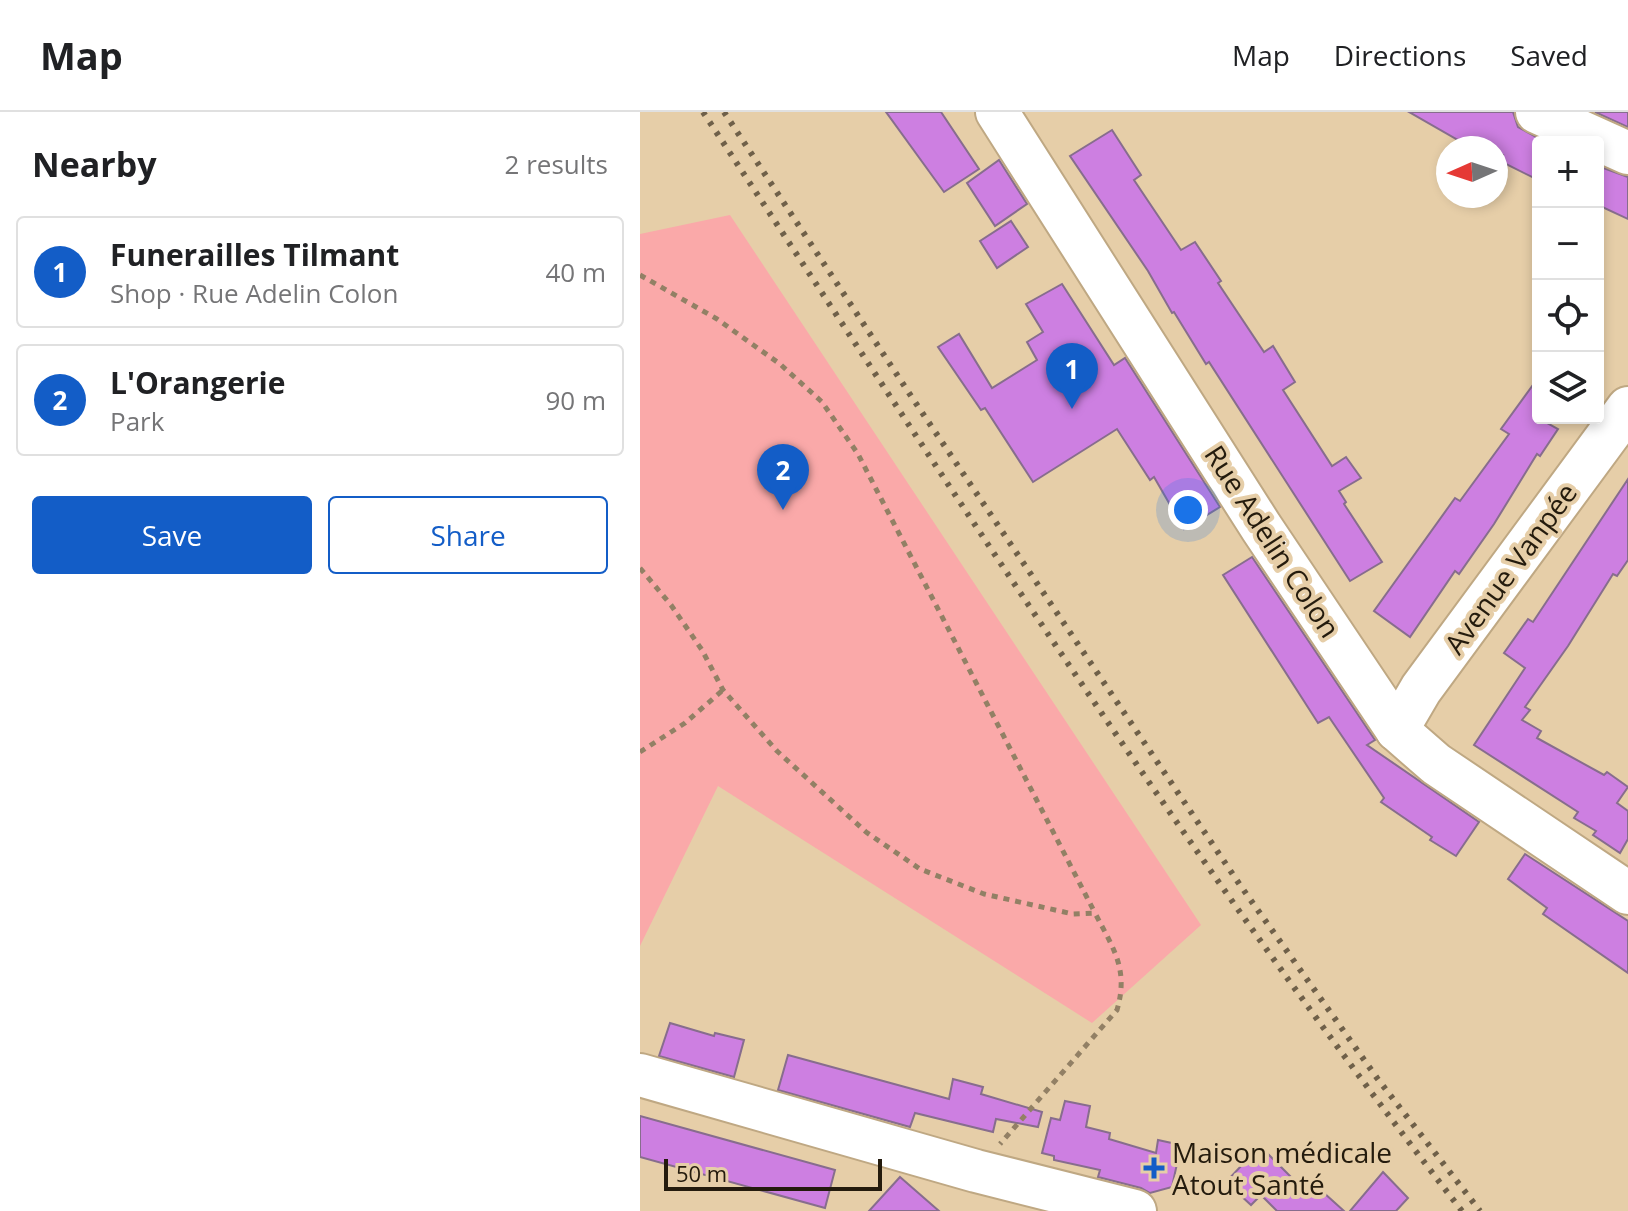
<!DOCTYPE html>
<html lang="en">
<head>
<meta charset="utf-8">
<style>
	:root { --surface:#fff; --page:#f6f6f6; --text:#202124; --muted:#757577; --line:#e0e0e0; --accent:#135dc7 }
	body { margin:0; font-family:"Open Sans",sans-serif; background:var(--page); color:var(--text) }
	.controls { position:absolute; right:24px; top:24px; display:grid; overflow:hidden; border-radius:8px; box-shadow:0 4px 12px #0003 }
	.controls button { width:72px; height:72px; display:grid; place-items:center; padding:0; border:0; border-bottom:2px solid var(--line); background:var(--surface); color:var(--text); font:40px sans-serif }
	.compass { position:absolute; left:796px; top:24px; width:72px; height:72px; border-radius:50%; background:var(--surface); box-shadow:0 4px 12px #0003; rotate:267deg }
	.scale { position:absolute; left:24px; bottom:20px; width:218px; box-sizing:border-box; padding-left:8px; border:4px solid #241b0d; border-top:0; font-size:22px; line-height:28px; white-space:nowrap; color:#241b0d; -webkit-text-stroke:6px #e6cea8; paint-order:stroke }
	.you { position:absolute; left:548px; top:398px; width:28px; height:28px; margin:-20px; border:6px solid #fff; border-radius:50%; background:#1a73e8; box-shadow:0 0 0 12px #1a73e833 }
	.badge { display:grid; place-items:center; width:52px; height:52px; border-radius:50%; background:var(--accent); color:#fff; font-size:26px; font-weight:700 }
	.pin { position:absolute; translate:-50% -66px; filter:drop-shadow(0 2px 4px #0008) }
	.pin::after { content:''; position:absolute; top:42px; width:28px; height:24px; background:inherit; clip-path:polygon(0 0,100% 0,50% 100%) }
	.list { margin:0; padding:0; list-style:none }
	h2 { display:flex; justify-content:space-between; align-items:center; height:104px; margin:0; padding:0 32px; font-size:34px }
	h2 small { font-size:26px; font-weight:400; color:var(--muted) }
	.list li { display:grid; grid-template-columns:52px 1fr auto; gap:24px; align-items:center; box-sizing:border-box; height:112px; margin:0 16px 16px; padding:0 16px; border:2px solid var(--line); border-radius:8px }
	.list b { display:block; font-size:30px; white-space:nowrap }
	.list p { margin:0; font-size:26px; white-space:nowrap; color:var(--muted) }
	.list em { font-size:26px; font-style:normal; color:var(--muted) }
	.actions { display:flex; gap:16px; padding:24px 32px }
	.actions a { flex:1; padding:18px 0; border:2px solid var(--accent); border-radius:8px; text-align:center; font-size:28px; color:var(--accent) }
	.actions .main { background:var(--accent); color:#fff }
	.icon { flex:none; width:44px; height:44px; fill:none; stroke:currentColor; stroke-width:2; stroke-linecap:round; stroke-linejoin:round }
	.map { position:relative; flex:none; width:988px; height:1099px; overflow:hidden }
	header { display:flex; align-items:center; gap:48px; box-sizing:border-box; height:112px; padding:0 40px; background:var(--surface); border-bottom:2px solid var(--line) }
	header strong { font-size:38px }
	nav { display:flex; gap:44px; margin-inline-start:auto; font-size:28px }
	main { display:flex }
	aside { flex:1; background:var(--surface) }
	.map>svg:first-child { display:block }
	.green { fill:#faa9a9 }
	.building { fill:#cd7fe1; stroke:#876d8d; stroke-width:2 }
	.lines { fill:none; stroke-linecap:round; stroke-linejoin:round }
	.minor-casing { stroke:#bfa883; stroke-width:46 }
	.path { stroke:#928065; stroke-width:5; stroke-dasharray:6 6; stroke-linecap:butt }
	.minor { stroke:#fff; stroke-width:42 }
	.rail { stroke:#6f6049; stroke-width:6; stroke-dasharray:4 8; stroke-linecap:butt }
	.poi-dot { fill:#135dc7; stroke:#e6cea8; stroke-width:3 }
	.labels { text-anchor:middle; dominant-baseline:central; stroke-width:8; stroke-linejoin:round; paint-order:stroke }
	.street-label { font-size:28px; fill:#241b0d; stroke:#e6cea8 }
	.poi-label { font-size:28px; fill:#241b0d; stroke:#e6cea8; text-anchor:start }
</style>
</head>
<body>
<header>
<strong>Map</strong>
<nav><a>Map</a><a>Directions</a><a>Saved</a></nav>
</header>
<main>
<aside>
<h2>Nearby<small>2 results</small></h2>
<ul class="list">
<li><span class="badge">1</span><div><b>Funerailles Tilmant</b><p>Shop · Rue Adelin Colon</p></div><em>40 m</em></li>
<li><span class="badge">2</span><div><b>L'Orangerie</b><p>Park</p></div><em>90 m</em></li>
</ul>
<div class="actions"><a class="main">Save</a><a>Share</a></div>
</aside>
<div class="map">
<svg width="988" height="1099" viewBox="0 0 988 1099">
	<rect width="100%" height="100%" fill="#e6cea8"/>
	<!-- green -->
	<path class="green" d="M90 103 561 813 452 911 78 674 0 834V122Z"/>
	<!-- building -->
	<g class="building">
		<path d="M246 0H301L339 57 304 80Z"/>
		<path d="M769 0H873L878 15 905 30H898V68L860 49 863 43 856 40V36H842L818 28Z"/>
		<path d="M955 0H988V15Z"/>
		<path d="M472 18 501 63 494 68 541 138 555 130 581 169 578 171 624 240 633 234 655 270 643 278 692 354 706 345 721 366 699 379 706 390 704 392 742 450 710 469 569 250 566 252 534 200 532 201 508 159 430 44Z"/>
		<path d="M359 48 387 92 355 114 327 71Z"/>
		<path d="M958 54 988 65V107L958 93Z"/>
		<path d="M371 109 388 135 357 156 340 129Z"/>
		<path d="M422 172 474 253 485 246 580 395 544 417 514 365 510 368 477 317 393 370 345 296 341 298 298 235 319 222 352 276 397 248 387 230 403 220 386 192Z"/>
		<path d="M898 266V306L918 317 900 344 897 342 854 412 819 462 815 459 770 525 734 499 815 386 820 389 869 322 861 317Z"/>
		<path d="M988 367V448L977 464 973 462 928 534 885 595 890 598 882 608 901 619 897 626 964 663 967 660 988 675 977 691 988 699V727L980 741 953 723 956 719 934 706 938 700 834 633 885 556 864 541 888 507 893 510Z"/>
		<path d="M612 445 735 628 727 633 839 710 816 744 790 728 792 725 741 690 744 686 689 605 678 611 583 463Z"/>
		<path d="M885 742 988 809V861L903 802 907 796 868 767Z"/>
		<path d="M30 911 74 924 75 921 104 928 94 965 19 944Z"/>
		<path d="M148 943 309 987 313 967 343 975 341 982 402 1000 398 1015 356 1007 353 1020 275 1001 270 1015 138 978Z"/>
		<path d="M425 989 450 994 446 1015 470 1021 469 1027 516 1041 518 1028 541 1033 532 1075 510 1081 501 1076 458 1065 460 1058 414 1048V1044L402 1041 411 1006 420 1008Z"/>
		<path d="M0 1004 195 1058 185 1096 0 1045Z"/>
		<path d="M620 1034 657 1071 664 1063 704 1099H637L621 1083 611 1093 586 1070Z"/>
		<path d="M743 1060 768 1086 756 1099H710Z"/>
		<path d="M260 1065 299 1099H229Z"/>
	</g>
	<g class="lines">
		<defs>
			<g id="minor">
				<path d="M357 0 621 415 757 618 796 652 988 781"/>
				<path d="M897 0 988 41"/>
				<path d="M757 618 781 577 988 296"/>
				<path d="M0 963 336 1059 495 1099"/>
			</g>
		</defs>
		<!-- minor casing -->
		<use href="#minor" class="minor-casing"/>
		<!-- path -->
		<g class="path">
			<path d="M0 163 77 207 140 252 182 290 218 342 455 801"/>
			<path d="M0 456 31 493 62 538 83 578 137 639 226 720 280 757 344 782 433 802 455 801C473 836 489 857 477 898L360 1032"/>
			<path d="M0 640 45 611 83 578"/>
		</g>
		<!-- minor -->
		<use href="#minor" class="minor"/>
		<!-- rail -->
		<g class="rail">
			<path d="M63 0C308 371 548 748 822 1099"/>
			<path d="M84 0 271 284 600 773 737 966 840 1099"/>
		</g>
	</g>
	<!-- markers -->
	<path class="poi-dot" d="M510 1044h8v8h8v8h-8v8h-8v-8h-8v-8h8z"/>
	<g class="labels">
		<!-- street labels -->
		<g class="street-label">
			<text transform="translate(633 429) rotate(57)">Rue Adelin Colon</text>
			<text transform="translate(870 456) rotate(-54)">Avenue Vanpée</text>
		</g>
		<!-- poi labels -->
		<g class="poi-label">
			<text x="532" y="1040">Maison médicale<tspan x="532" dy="32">Atout Santé</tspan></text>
		</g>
	</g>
</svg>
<div class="controls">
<button>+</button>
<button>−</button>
<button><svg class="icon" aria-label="locate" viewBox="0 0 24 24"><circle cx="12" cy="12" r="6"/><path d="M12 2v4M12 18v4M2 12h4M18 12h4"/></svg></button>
<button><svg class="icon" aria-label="layers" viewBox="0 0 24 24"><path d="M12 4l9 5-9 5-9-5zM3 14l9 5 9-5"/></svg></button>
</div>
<svg class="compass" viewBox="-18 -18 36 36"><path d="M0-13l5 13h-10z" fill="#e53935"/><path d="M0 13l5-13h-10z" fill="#757577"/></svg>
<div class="scale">50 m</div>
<div class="you"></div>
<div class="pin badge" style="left:432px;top:297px">1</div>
<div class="pin badge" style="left:143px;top:398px">2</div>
</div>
</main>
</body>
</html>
